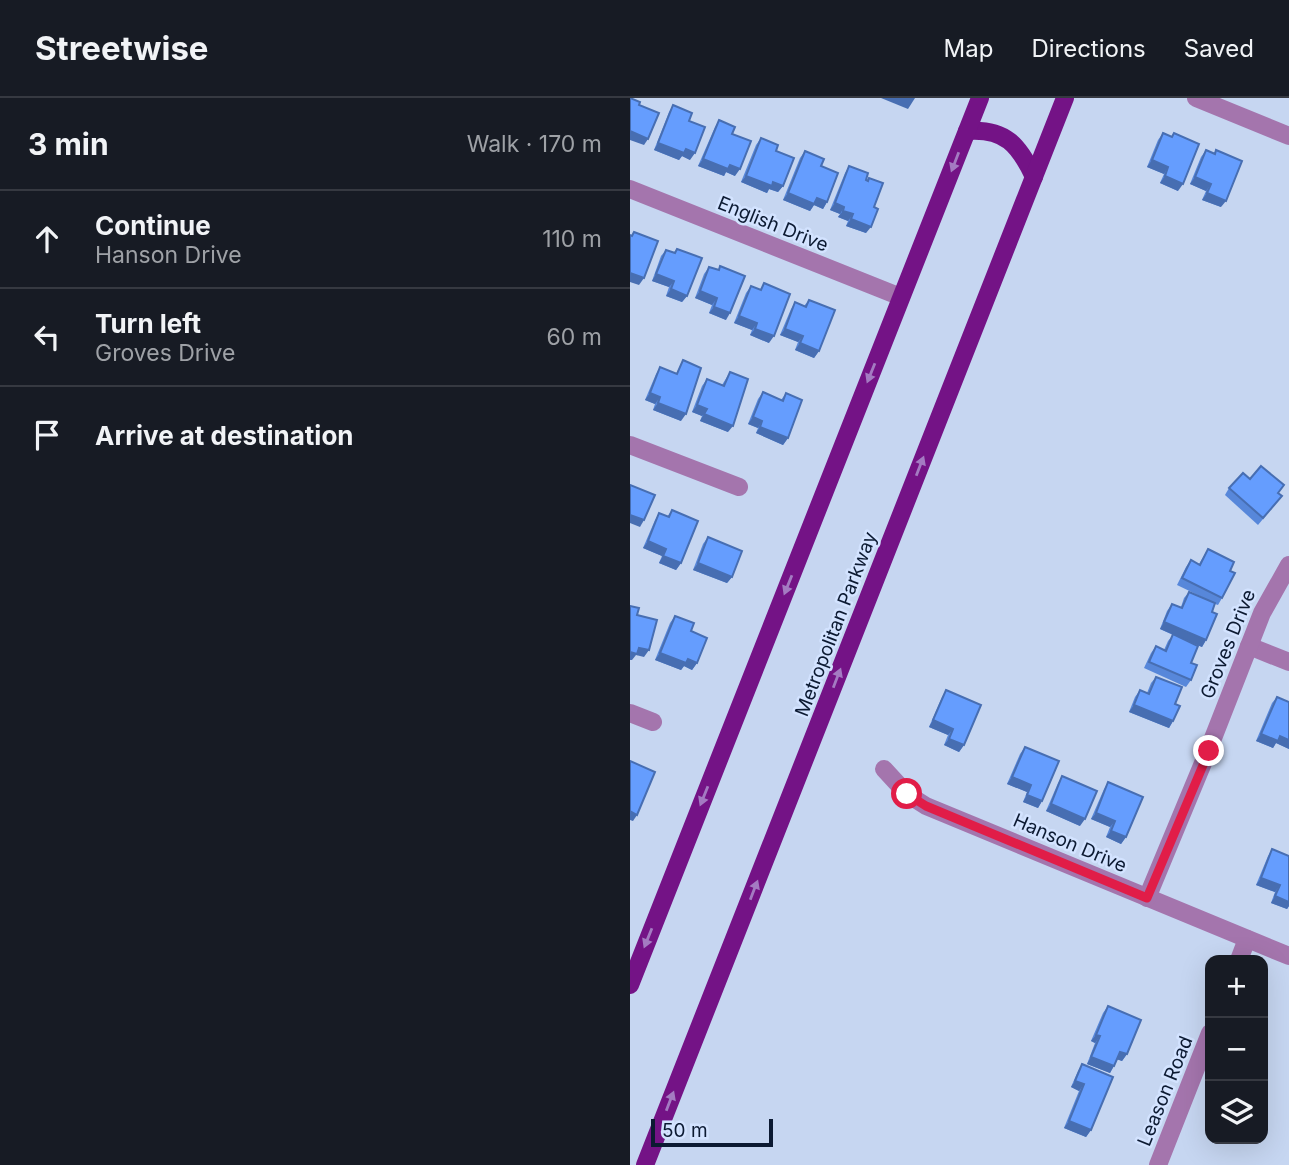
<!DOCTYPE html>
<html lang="en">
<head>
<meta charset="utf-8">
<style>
	:root { --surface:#171b24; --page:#242831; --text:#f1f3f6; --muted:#9ea1a6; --line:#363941 }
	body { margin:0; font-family:Inter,sans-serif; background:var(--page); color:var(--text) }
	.controls { position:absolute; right:21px; bottom:21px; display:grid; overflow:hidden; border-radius:14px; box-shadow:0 7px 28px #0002 }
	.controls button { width:63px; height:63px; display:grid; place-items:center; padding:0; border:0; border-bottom:2px solid var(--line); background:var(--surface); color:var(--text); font:35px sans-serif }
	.scale { position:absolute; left:21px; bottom:18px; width:122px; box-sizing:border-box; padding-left:7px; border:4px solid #0c1a32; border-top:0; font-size:19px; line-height:24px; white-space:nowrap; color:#0c1a32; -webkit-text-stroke:5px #d3e3ff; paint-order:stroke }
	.stop { position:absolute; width:21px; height:21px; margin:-16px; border:5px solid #e11d48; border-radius:50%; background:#fff }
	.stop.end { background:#e11d48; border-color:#fff; box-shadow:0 2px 7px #0008 }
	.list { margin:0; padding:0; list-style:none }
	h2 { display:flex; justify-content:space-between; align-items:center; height:91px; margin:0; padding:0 28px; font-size:30px }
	h2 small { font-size:23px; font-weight:400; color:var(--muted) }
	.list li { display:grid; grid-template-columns:46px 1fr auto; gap:21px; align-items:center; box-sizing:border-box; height:98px; padding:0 28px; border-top:2px solid var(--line) }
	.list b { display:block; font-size:26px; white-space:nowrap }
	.list p { margin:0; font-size:23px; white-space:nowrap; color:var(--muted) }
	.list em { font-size:23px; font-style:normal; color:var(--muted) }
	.icon { flex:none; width:38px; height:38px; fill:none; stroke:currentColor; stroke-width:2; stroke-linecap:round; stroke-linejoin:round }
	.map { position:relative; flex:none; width:659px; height:1067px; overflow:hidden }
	header { display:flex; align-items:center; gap:42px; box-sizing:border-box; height:98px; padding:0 35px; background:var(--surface); border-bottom:2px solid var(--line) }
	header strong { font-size:33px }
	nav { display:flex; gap:38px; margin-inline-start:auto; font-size:24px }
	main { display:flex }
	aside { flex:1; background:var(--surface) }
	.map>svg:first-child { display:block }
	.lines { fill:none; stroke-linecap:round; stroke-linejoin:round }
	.minor { stroke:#a475ad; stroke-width:18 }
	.major { stroke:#741386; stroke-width:18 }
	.wall { fill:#5787da }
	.shaded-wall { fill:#476eb2 }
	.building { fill:#659dfe; stroke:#476eb2; stroke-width:2 }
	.oneway { fill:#a47bc2 }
	.route { stroke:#e11d48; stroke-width:9 }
	.labels { text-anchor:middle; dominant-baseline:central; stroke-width:5; stroke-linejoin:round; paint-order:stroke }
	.street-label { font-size:19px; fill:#0c1a32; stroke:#d3e3ff }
</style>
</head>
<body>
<header>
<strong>Streetwise</strong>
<nav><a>Map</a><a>Directions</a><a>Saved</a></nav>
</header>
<main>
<aside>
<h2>3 min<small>Walk · 170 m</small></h2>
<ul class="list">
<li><svg class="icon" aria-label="ahead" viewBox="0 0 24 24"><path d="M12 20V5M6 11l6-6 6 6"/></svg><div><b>Continue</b><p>Hanson Drive</p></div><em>110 m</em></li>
<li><svg class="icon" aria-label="left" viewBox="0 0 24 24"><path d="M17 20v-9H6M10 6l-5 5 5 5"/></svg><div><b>Turn left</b><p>Groves Drive</p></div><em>60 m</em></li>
<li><svg class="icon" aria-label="arrive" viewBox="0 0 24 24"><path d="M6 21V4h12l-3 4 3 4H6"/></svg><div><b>Arrive at destination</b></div></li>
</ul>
</aside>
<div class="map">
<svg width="659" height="1067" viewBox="0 0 659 1067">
	<rect width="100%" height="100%" fill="#c6d6f1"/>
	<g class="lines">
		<!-- minor -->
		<g class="minor">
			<path d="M566 0 659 38"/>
			<path d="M0 91 271 199"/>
			<path d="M0 347 109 389"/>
			<path d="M619 548 659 564"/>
			<path d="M0 615 23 624"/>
			<path d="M254 671 277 696 296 708 659 858"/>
			<path d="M517 800 578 653 632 515 659 467"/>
			<path d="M609 862 617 841"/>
			<path d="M528 1067 580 935"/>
		</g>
		<!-- major -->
		<g class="major">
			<path d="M337 33C375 30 389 47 404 79"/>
			<path d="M0 887 350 0"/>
			<path d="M15 1067 435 0"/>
		</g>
	</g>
	<!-- wall -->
	<g class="wall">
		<path d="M43 7 59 23 60 62 52 58 49 62 24 52 39 14Z"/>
		<path d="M89 22 102 36 105 78 96 74 94 78 68 68 85 29Z"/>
		<path d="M533 35 541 39 544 35 548 93 530 85 534 76 517 69 528 42Z"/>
		<path d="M131 40 146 53 153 88 148 94 139 91 137 95 111 84 126 47Z"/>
		<path d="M576 52 584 55 586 52 591 109 572 102 576 93 560 86 571 59Z"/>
		<path d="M175 53 191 68 197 104 193 111 184 107 180 113 153 102 170 60Z"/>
		<path d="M219 68 236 82 238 83 239 80 244 109 236 135 216 128 218 123 208 119 210 116 200 112 215 75Z"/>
		<path d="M47 151 57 198 52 204 36 198 39 189 22 183 31 158 36 152 44 155Z"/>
		<path d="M90 168 96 222 79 215 82 207 65 200 74 176 79 169 88 172Z"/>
		<path d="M134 185 139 245 120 237 122 232 104 225 116 195 121 188 130 192Z"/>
		<path d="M179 202 189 253 184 260 165 252 168 244 150 237 161 211 165 204 174 208Z"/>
		<path d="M53 262 51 323 23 312 25 306 15 302 26 276 30 269 46 276Z"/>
		<path d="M100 274 98 334 70 323 72 318 62 314 72 288 77 281 92 287Z"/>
		<path d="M133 294 151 302 156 295 158 340 153 347 126 335 128 330 118 326 128 301Z"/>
		<path d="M620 381 648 395 652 398 628 427 595 397 599 390Z"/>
		<path d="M42 412 51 465 46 472 29 465 32 458 13 450 25 422 29 415 37 419Z"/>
		<path d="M78 439 102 479 97 485 63 472 73 446Z"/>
		<path d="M578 451 600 473 592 500 588 507 585 506 582 514 576 542 572 549 547 538 561 565V582L556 589 514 570 521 555 526 548 534 552 538 543 543 537 530 531 537 513 542 506 551 509 554 500 559 494 574 500 547 487 556 469 561 462 569 466Z"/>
		<path d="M45 518 61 533 67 565 62 572 54 568 51 572 25 562 40 525Z"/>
		<path d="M526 579 545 606 543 623 539 630 499 614 505 599 510 592 517 595 521 585Z"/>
		<path d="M316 592 334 647 329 654 314 647 318 637 299 629 312 599Z"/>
		<path d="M647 599 659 604V651L646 645 643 650 626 643 642 605Z"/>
		<path d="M395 649 412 703 408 710 393 704 397 694 377 686 390 656Z"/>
		<path d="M432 678 450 728 416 713 428 685Z"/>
		<path d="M478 684 496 739 491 746 476 739 480 729 461 721 474 691Z"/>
		<path d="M642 751 659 758V808L657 811 641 805 645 794 626 787 638 758Z"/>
		<path d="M478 908 497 956 492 963 487 961 480 975 457 966 465 945 461 943 473 915Z"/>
		<path d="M452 966 461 1032 456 1039 434 1030 449 993 441 989 448 973Z"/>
	</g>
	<!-- shaded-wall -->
	<g class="shaded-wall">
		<path d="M251 0H285L278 11Z"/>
		<path d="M0 33 18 41 14 47 0 42Z"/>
		<path d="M28 45 56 51 65 55 60 62 52 58 49 62 24 52Z"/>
		<path d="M73 61 100 67 110 71 105 78 96 74 94 78 68 68Z"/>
		<path d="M522 62 538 69 534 76 517 69Z"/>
		<path d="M116 78 143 84 153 88 148 94 139 91 137 95 111 84Z"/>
		<path d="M535 78 553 86 548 93 530 85Z"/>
		<path d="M565 79 581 86 576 93 560 86Z"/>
		<path d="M158 95 187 100 197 104 193 111 184 107 180 113 153 102Z"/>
		<path d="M577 95 596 103 591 109 572 102Z"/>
		<path d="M205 105 214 109 210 116 200 112Z"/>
		<path d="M213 113 223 116 218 123 208 119Z"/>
		<path d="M221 121 241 129 236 135 216 128Z"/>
		<path d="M0 175 14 180 9 187 0 184Z"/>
		<path d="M26 176 44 183 39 189 22 183Z"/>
		<path d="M41 191 57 198 52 204 36 198Z"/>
		<path d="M70 193 87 200 82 207 65 200Z"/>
		<path d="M84 209 100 215 96 222 79 215Z"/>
		<path d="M109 218 127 225 122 232 104 225Z"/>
		<path d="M125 231 144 238 139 245 120 237Z"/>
		<path d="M155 231 173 238 168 244 150 237Z"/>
		<path d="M170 245 189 253 184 260 165 252Z"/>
		<path d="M20 295 30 299 25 306 15 302Z"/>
		<path d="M28 305 56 316 51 323 23 312Z"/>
		<path d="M67 307 77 311 72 318 62 314Z"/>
		<path d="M74 316 103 328 98 334 70 323Z"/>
		<path d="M123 319 132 323 128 330 118 326Z"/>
		<path d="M130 329 158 340 153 347 126 335Z"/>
		<path d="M0 417 14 422 10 429 0 425Z"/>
		<path d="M18 443 36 451 32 458 13 450Z"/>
		<path d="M33 458 51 465 46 472 29 465Z"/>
		<path d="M68 465 102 479 97 485 63 472Z"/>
		<path d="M534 524 576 542 572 549 530 531Z"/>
		<path d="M9 550 19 552 14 559 6 557 2 562H0V554Z"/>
		<path d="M30 555 58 561 67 565 62 572 54 568 51 572 25 562Z"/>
		<path d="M504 607 543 623 539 630 499 614Z"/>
		<path d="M303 622 323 631 318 637 299 629Z"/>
		<path d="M631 636 650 638 659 642V651L646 645 643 650 626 643Z"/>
		<path d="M319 641 334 647 329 654 314 647Z"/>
		<path d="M382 679 401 687 397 694 377 686Z"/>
		<path d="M397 697 412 703 408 710 393 704Z"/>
		<path d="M421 706 455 721 450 728 416 713Z"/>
		<path d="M0 713 7 717 3 723 0 722Z"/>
		<path d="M466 715 485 723 480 729 461 721Z"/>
		<path d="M481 733 496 739 491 746 476 739Z"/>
		<path d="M631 780 650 787 645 794 626 787Z"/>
		<path d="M645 798 659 804V808L657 811 641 805Z"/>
		<path d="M466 937 470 938 465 945 461 943Z"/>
		<path d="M490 954 497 956 492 963 486 961Z"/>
		<path d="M461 959 484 968 480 975 457 966Z"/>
		<path d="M445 983 454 986 449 993 441 989Z"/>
		<path d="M439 1023 461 1032 456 1039 434 1030Z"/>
	</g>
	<!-- building -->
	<g class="building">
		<path d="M0 0 10 4 9 7 29 15 18 41 0 33Z"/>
		<path d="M43 7 62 15 59 23 75 29 65 55 56 51 54 55 28 45Z"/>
		<path d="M89 22 105 29 102 36 121 43 110 71 100 67 98 71 73 61Z"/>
		<path d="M533 35 542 39 544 35 569 46 553 86 535 78 538 69 522 62Z"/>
		<path d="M131 40 148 47 146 53 164 60 153 88 143 84 142 88 116 78Z"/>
		<path d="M576 52 585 56 586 52 612 63 596 103 577 95 581 86 565 79Z"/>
		<path d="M175 53 194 61 191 68 208 75 197 104 187 100 184 106 158 95Z"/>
		<path d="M219 68 238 75 236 82 238 83 239 80 253 85 244 109 248 111 241 129 221 121 223 116 213 113 214 109 205 105Z"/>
		<path d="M4 134 28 143 14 180 0 175V137L2 138Z"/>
		<path d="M47 151 72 160 57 198 41 191 44 183 26 176 36 152 45 155Z"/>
		<path d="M90 168 115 178 100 215 84 209 87 200 70 193 79 169 89 172Z"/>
		<path d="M134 185 160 196 144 238 125 231 127 225 109 218 121 188 131 192Z"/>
		<path d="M179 202 205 212 189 253 170 245 173 238 155 231 165 204 176 209Z"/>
		<path d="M53 262 71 270 56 316 28 305 30 299 20 295 30 269 47 276Z"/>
		<path d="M100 274 118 281 103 328 74 316 77 311 67 307 77 281 94 288Z"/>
		<path d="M133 294 153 303 156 295 172 302 158 340 130 329 132 323 123 319Z"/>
		<path d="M631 368 654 387 648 395 652 398 633 420 599 390 613 375 620 381Z"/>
		<path d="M0 387 25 397 14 422 0 417Z"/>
		<path d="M42 412 68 423 51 465 33 458 36 451 18 443 29 415 39 419Z"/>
		<path d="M78 439 112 453 102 479 68 465Z"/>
		<path d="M578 451 604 464 600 473 605 475 592 500 552 480 561 462 570 467Z"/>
		<path d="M559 494 585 505 582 514 587 516 576 542 534 524 542 506 552 510Z"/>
		<path d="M0 508 9 510 7 517 27 522 19 552 9 550 7 556 0 554Z"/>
		<path d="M45 518 64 525 61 533 77 540 67 565 58 561 56 565 30 555Z"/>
		<path d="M543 536 568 548 561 565 567 567 561 582 519 564 526 548 536 553Z"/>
		<path d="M526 579 552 589 545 606 550 608 543 623 504 607 510 592 519 596Z"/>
		<path d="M316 592 351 607 334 647 319 641 323 631 303 622Z"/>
		<path d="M647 599 659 604V642L650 638 648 643 631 636Z"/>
		<path d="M395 649 429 663 412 703 397 697 401 687 382 679Z"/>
		<path d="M0 663 25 674 7 717 0 713Z"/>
		<path d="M432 678 467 693 455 721 421 706Z"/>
		<path d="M478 684 513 699 496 739 481 733 485 723 466 715Z"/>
		<path d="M642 751 659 758V804L645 798 650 787 631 780Z"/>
		<path d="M478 908 511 922 497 956 490 954 484 968 461 959 470 938 466 937Z"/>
		<path d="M452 966 483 979 461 1032 439 1023 454 986 445 983Z"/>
	</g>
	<!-- one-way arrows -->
	<defs><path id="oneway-solid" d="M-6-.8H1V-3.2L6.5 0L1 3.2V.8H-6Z" transform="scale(1.75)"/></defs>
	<g class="oneway">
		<use href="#oneway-solid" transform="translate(325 64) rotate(111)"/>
		<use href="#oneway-solid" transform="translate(241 275) rotate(112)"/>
		<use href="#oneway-solid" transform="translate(290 368) rotate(-69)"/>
		<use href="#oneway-solid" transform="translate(158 487) rotate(112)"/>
		<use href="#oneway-solid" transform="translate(207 580) rotate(-69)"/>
		<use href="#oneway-solid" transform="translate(74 698) rotate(112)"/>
		<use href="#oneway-solid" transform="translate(124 792) rotate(-69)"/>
		<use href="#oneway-solid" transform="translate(18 840) rotate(112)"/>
		<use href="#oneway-solid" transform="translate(40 1003) rotate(-69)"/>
	</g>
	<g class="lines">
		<!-- route -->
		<path class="route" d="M277 696 296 708 517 800 579 653"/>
	</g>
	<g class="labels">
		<!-- street labels -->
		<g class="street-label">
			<text transform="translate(143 126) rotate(22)">English Drive</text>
			<text transform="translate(206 526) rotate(-69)">Metropolitan Parkway</text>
			<text transform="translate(598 546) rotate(-68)">Groves Drive</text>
			<text transform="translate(440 745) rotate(23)">Hanson Drive</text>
			<text transform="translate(535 993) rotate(-68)">Leason Road</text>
		</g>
	</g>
</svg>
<div class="controls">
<button>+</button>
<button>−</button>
<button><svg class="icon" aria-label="layers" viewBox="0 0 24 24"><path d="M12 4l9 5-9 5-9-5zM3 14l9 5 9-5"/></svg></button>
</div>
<div class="scale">50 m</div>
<div class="stop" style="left:277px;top:696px"></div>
<div class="stop end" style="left:579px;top:653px"></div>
</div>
</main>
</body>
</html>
